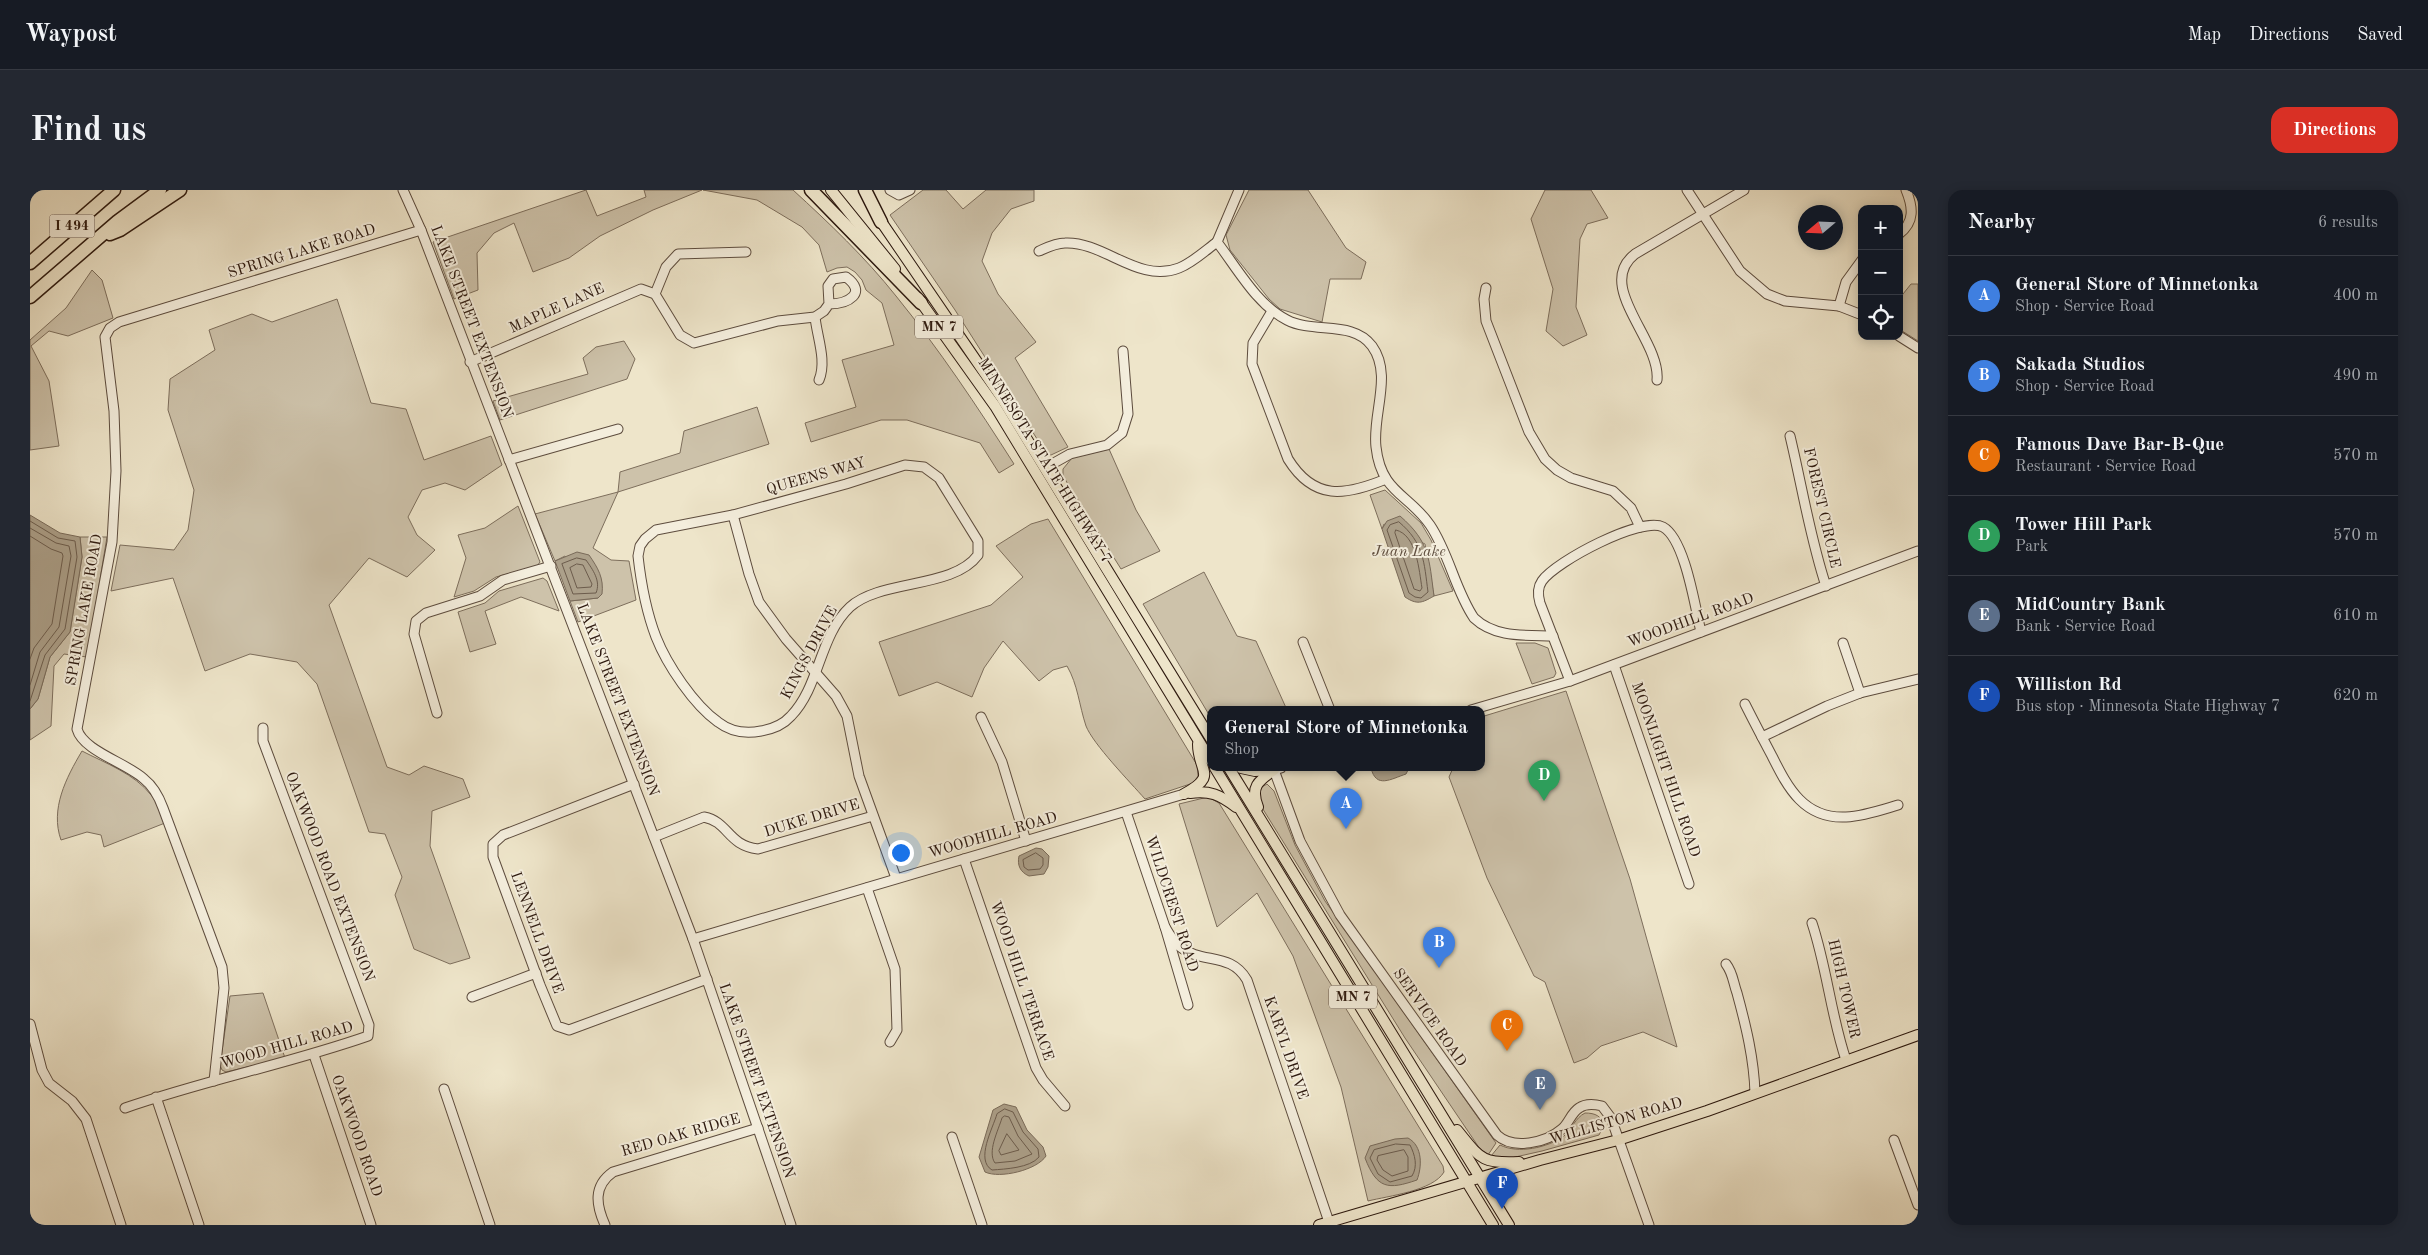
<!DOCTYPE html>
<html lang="en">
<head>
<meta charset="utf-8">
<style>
	:root { --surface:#171b24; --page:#242831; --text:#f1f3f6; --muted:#9ea1a6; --line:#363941; --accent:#d93025 }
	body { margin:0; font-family:"Old Standard TT",serif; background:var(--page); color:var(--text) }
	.controls { position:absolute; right:15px; top:15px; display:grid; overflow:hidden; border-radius:10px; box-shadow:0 2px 12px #0003 }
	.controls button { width:45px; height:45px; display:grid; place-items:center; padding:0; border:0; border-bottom:1px solid var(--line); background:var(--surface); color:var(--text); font:25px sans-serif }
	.compass { position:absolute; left:1768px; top:15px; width:45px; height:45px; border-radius:50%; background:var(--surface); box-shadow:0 2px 12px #0003; rotate:251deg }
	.you { position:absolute; left:870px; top:662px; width:18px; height:18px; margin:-12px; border:4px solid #fff; border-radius:50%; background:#1a73e8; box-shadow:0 0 0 8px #1a73e833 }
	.badge { display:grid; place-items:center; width:32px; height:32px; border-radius:50%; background:var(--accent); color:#fff; font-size:16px; font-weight:700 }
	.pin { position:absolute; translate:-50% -41px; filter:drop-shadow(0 1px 2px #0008) }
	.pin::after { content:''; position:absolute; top:26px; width:18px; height:15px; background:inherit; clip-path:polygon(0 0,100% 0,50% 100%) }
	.popup { position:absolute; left:1177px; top:516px; width:278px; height:65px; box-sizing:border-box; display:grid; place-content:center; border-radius:10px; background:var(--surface); filter:drop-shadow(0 1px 4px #0005); font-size:16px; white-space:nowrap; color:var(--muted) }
	.popup b { font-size:19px; color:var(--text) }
	.popup::after { content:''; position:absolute; left:50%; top:100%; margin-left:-10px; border:10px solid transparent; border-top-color:var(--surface) }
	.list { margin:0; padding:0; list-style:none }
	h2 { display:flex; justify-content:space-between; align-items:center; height:65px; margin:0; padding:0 20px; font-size:21px }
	h2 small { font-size:16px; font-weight:400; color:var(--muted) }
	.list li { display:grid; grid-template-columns:32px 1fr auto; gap:15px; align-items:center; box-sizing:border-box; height:80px; padding:0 20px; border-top:1px solid var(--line) }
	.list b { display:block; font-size:19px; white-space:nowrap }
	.list p { margin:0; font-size:16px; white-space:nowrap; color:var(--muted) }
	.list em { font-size:16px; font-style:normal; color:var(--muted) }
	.icon { flex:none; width:28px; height:28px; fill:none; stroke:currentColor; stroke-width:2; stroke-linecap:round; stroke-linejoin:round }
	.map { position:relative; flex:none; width:1888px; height:1035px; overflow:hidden; border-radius:15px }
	header { display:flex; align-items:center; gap:30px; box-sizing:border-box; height:70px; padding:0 25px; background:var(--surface); border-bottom:1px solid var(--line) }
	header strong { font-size:24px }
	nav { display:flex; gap:28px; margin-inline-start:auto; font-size:18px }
	.intro { display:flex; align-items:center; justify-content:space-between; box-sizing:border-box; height:120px; padding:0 30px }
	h1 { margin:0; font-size:35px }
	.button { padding:12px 22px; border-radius:15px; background:var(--accent); color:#fff; font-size:18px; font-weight:700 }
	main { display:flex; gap:30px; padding:0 30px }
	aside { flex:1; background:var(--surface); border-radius:15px; box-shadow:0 2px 12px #0003 }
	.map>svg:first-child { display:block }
	.green { fill:#cdc2aa; stroke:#7d6e5c }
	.water { fill:#aca08a; stroke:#796a59 }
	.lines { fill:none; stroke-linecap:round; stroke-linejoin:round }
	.shore { stroke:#6c5c4c; stroke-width:1 }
	.minor-casing { stroke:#5d4c3e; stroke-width:11 }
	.major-casing { stroke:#2d190f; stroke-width:12 }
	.highway-casing { stroke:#2d190f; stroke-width:15 }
	.minor { stroke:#f4eedd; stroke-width:9 }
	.major { stroke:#eee5ca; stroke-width:10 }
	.highway { stroke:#eee5ca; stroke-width:12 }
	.labels { text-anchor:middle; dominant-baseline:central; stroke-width:4; stroke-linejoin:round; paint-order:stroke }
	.shield { fill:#f4eedd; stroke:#69594d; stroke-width:1 }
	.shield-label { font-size:14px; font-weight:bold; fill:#2d190f }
	.street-label { font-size:15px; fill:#2d190f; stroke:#f4eedd }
	.water-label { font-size:16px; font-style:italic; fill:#604f40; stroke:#f4eedd }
</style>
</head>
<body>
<header>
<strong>Waypost</strong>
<nav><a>Map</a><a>Directions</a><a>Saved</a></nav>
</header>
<div class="intro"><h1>Find us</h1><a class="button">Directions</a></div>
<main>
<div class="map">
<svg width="1888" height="1035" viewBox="0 0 1888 1035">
	<rect width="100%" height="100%" fill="#eee5ca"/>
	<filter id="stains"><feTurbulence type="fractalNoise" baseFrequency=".004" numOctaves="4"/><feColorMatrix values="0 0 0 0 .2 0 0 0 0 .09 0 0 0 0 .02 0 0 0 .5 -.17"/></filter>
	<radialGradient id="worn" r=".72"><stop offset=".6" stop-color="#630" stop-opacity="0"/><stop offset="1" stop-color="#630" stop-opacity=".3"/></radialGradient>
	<!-- green -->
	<g class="green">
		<path d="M556 0 567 26 616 7 614 0H672L623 20 570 46 539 68 503 82 484 33 464 43 447 63 448 100 424 109 403 52Z"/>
		<path d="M673 0H763C799 33 835 67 866 106 909 159 947 216 984 274L969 283 950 253 877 230H851L781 252 775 233 826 217 812 170 864 155 852 113 836 100 832 90 825 82 817 77 807 78 797 82 789 55 772 37 727 10Z"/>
		<path d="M893 0H916L933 19 956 0H1004V11L981 19 962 43 952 71 968 104 1006 152 985 168 1038 257 1021 265 1016 263 925 120 860 25Z"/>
		<path d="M1219 0H1278L1316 58 1336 72 1331 89H1300L1292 132 1250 119 1239 109 1200 60 1196 45Z"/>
		<path d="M1515 0H1561L1578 28 1557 34 1550 49 1546 117 1557 145 1533 156 1516 141 1523 99 1501 29Z"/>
		<path d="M62 80 72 90 83 128 38 146 19 141 1 156 19 191 29 256 0 260V150L36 118Z"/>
		<path d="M1881 94H1888V151L1869 139V109Z"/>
		<path d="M307 109 341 213 376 219 394 270 461 246 472 275 435 300 415 293 392 300 378 327 387 345 405 360 377 387 339 368 299 415 357 577 379 585 394 576 433 589 440 607 402 621 400 656 440 768 420 774 384 759 365 705 372 687 355 644 339 642 287 494 267 472 220 464 175 481 143 388 81 401 90 355 144 360 158 340 164 300 138 220 140 189 185 160 179 140 222 124 242 132Z"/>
		<path d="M594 151 605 169 597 189 470 230 463 211 558 184 553 168 566 157Z"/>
		<path d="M727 217 739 254 588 302 563 358 581 370 599 371 606 410 548 432 540 411 568 408 535 366 525 371 505 324 588 302 590 282 650 263 654 241Z"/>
		<path d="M1079 259 1106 320 1130 361 1091 379 1033 286V279L1042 268Z"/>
		<path d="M1355 300 1391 333 1401 350 1423 401 1404 406 1395 354 1354 334 1352 339 1340 305Z"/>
		<path d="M488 316 510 372 507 376 466 387 444 401 424 407 436 368 428 345 455 338Z"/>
		<path d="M1018 329 1167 575 1168 586 1163 593 1115 609C1100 592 1063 554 1056 536 1049 515 1048 495 1037 476L1023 480 1009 491 973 451 954 478 942 507 907 492 869 506 849 452 961 415 993 387 966 356 1001 334Z"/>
		<path d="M50 347H77L57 467 34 464 24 476 21 536 0 550V519L8 509 20 467 40 442 52 367Z"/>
		<path d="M1174 382 1207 446 1226 451 1257 520H1181V528L1113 414Z"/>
		<path d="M513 388 517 391 529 421 491 407 455 421 466 454 440 462 428 422 455 413 469 401Z"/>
		<path d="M1486 453H1505L1518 458 1526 483 1524 487 1502 494Z"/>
		<path d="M1536 501 1600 689 1647 857 1613 842 1571 856 1557 868 1544 873 1515 792 1504 786 1457 688 1419 587 1423 578H1451V527Z"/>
		<path d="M52 561C75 573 105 584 121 605 128 613 131 624 135 633L74 657 71 645 57 642 31 650C20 619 36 588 52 561Z"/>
		<path d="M1237 594 1244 601 1265 655 1295 711 1466 953 1458 965 1450 959 1375 848 1231 616 1230 598Z"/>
		<path d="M1178 607 1189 613 1413 976 1414 982C1403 1001 1358 1006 1338 1011L1311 897 1263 766 1227 703 1187 737 1149 614Z"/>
		<path d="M233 803 255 868 196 882 192 880 190 875 200 806Z"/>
		<path d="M1555 923C1565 923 1573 926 1573 937L1569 945 1512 961 1472 970 1461 966 1470 955C1488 964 1517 958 1534 946 1542 939 1545 928 1555 923Z"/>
	</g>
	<!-- water -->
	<g class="water">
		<path d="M0 325 30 343 50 347 52 367 40 442 20 467 8 509 0 519Z"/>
		<path d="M1370 326C1400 352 1399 369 1404 406 1392 413 1387 415 1375 407L1352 339 1357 331Z"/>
		<path d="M547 362 559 365C568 378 574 388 572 404L568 408 540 411 525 371Z"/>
		<path d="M1341 578H1379L1376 584C1361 589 1346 599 1341 578Z"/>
		<path d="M1006 658 1012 659 1019 666 1018 677 1014 684 999 686C990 682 987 675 989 666Z"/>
		<path d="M974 914 986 917 997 940 1013 957 1016 966C1007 980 970 989 955 982L949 967 963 920Z"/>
		<path d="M1378 948C1393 956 1392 977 1387 990 1358 1000 1347 999 1335 968L1340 956 1365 949Z"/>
	</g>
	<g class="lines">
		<!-- shore -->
		<g class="shore">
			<path d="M0 331 28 348 45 351 47 367 35 439 15 465 0 511"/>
			<path d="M1369 332C1394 353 1394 372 1398 402L1391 408 1385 407 1379 403 1357 340 1360 335Z"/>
			<path d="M0 338 26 353 39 356 41 366 29 437 10 462 0 495"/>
			<path d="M1366 340C1387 345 1389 381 1392 398L1390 401 1384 399 1365 343Z"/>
			<path d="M0 346 21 359 32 363 33 366 22 434 4 458 0 469"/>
			<path d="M547 368 556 370C563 380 571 391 566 403L543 404 532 374Z"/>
			<path d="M547 374 553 375 562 394 561 397 547 398 540 378Z"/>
			<path d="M1006 663 1013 668V675L1010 679 998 680 994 677 993 670Z"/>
			<path d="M975 919 983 922 993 942 1008 959 1009 967C1000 978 975 979 962 980 945 970 963 938 967 924Z"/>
			<path d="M975 926 979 927 988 946 1002 964 985 971 965 973C957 962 968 941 972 928Z"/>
			<path d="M977 944 989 960 971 965 969 961Z"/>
			<path d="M1366 954 1380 955C1385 965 1388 976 1382 986L1360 992 1348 984 1340 968 1344 960Z"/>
			<path d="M1374 960 1378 967V981L1362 986 1353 980 1347 970 1348 966Z"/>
		</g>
		<defs>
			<g id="minor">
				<path d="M373 0 391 40 663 749 761 1035"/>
				<path d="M860 0 869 5 880 0"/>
				<path d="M1209 0 1187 52C1207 78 1227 115 1257 130 1284 144 1323 130 1342 156 1363 185 1342 224 1346 257 1351 303 1379 304 1400 335 1419 363 1425 400 1444 428 1465 448 1495 445 1523 446"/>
				<path d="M1657 0 1710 81 1737 104 1755 111 1809 116 1832 125"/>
				<path d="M1869 44C1885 32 1883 17 1876 0"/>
				<path d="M1009 61C1018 57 1026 53 1035 53 1074 51 1108 94 1149 78 1162 73 1175 61 1187 52"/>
				<path d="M1456 98 1454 109 1456 131 1499 242 1515 269 1527 280 1541 288 1583 301 1601 318 1610 337"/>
				<path d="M625 104 636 77 648 64 716 62"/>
				<path d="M1809 116 1816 92 1832 70"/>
				<path d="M1242 121 1223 153 1222 174 1258 269C1284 311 1315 306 1356 289"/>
				<path d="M785 127C787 147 797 171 789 190"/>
				<path d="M1869 146 1888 158"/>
				<path d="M440 172 611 99 625 104 650 145 664 153 748 131 785 127 794 121 799 114 798 96 803 89 816 87C838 103 818 114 799 114"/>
				<path d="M1627 190C1631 150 1564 96 1605 64L1714 0"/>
				<path d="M1760 246C1772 296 1780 348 1796 396"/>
				<path d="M479 270 588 239"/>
				<path d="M875 275 894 277 909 288 948 351V365C923 399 851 389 820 417 789 446 790 496 761 526 753 535 743 539 731 541 716 544 701 542 688 532 664 515 637 475 626 447 616 421 611 393 608 366L610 356 615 349 626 340 703 325 816 294Z"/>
				<path d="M1015 278 1040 264 1077 255 1092 243 1098 224 1093 161"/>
				<path d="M703 325 719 384 729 412 756 449 806 506 817 526 829 586 866 688"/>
				<path d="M1273 452 1300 520"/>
				<path d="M1813 453 1830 503"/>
				<path d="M1584 475 1659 694"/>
				<path d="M1540 491 1510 413C1508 406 1507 398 1512 391 1526 371 1612 326 1633 337 1655 349 1665 417 1671 442"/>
				<path d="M1715 514C1724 532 1733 549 1742 566 1758 598 1774 629 1816 627 1834 626 1851 620 1868 615"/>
				<path d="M1441 520 1540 491 1888 361"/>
				<path d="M407 523 384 444 386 431 396 423 450 406 473 390 521 376"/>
				<path d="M951 527 972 572 996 651"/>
				<path d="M1732 547 1797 516 1830 503 1888 489"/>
				<path d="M1251 578 1244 580 1270 651 1310 725 1467 945C1483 960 1516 953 1532 939 1539 933 1541 923 1549 918 1556 913 1564 914 1572 916L1581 928 1619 1035"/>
				<path d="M604 594 473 645 463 654V667L510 795 527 836 539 840 677 789"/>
				<path d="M1096 622 1135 737 1158 815"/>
				<path d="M624 647 674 627C699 632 697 655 728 659L843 626"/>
				<path d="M934 669 1006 878 1013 890 1035 916"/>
				<path d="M837 698 865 779 867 840 860 852"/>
				<path d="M1782 733C1797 778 1801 826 1816 870"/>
				<path d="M1135 737C1139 744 1143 751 1149 756 1172 775 1200 761 1217 790L1300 1035"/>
				<path d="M663 749 1154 604"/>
				<path d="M1696 774C1703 783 1703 792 1707 803 1716 836 1724 869 1725 903"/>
				<path d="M442 807 506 783"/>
				<path d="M0 834 12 880 19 893 42 911 56 929 91 1035"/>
				<path d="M284 865 341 1035"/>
				<path d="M184 891 194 798 192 777 133 618C129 607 123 596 114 589 97 573 53 561 47 539L82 352 86 281 84 221 75 147 80 138 89 132 391 40"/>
				<path d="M414 899 460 1035"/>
				<path d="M126 907 169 1035"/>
				<path d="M95 918C175 890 258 874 338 846L339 835 233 551V538"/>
				<path d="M922 947 952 1035"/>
				<path d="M1864 950 1888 1015"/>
				<path d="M575 1035C566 1015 563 996 583 982L728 938"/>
			</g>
			<g id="major">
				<path d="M801 0 865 79"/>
				<path d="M848 27 971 207 1181 549"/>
				<path d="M888 108 965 216 1181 571"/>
				<path d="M1185 578 1463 1035"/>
				<path d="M1199 578 1479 1035"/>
				<path d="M1211 578 1225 581 1243 580"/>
				<path d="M1160 603C1180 600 1190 605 1206 617"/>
				<path d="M1154 604C1189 585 1168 582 1168 554"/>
				<path d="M1228 617C1220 597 1228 591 1244 580"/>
				<path d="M1427 940C1450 968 1451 974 1489 972"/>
				<path d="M1289 1035 1510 970 1588 950 1677 921 1888 845"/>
			</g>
			<g id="highway">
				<path d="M781 0 891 113"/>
				<path d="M835 0 851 32"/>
				<path d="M80 44 90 40 150 0"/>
				<path d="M0 73 84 0"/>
				<path d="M0 107 88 31 130 0"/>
			</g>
		</defs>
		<!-- minor casing -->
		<use href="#minor" class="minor-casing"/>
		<!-- major casing -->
		<use href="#major" class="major-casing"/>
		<!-- highway casing -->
		<use href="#highway" class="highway-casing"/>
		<!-- minor -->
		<use href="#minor" class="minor"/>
		<!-- major -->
		<use href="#major" class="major"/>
		<!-- highway -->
		<use href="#highway" class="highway"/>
	</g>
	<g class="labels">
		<!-- shield labels -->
		<g class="shield">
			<rect x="19.5" y="24.5" width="45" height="23" rx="4"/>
			<rect x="885" y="125.5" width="48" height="23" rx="4"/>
			<rect x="1299" y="795.5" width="48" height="23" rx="4"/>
		</g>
		<g class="shield-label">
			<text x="42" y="36">I 494</text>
			<text x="909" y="137">MN 7</text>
			<text x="1323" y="807">MN 7</text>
		</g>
		<!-- street labels -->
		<g class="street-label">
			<text transform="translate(272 62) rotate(-17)">SPRING LAKE ROAD</text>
			<text transform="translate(527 119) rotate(-24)">MAPLE LANE</text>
			<text transform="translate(441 132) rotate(69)">LAKE STREET EXTENSION</text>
			<text transform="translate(1014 271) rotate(58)">MINNESOTA STATE HIGHWAY 7</text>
			<text transform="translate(786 287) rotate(-16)">QUEENS WAY</text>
			<text transform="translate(1791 318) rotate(77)">FOREST CIRCLE</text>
			<text transform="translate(55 420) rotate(-80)">SPRING LAKE ROAD</text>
			<text transform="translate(1661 431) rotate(-20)">WOODHILL ROAD</text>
			<text transform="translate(780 463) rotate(-62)">KINGS DRIVE</text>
			<text transform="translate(587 510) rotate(69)">LAKE STREET EXTENSION</text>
			<text transform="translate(1635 580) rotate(71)">MOONLIGHT HILL ROAD</text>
			<text transform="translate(782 629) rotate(-17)">DUKE DRIVE</text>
			<text transform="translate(963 646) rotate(-16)">WOODHILL ROAD</text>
			<text transform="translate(299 687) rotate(69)">OAKWOOD ROAD EXTENSION</text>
			<text transform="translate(1141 714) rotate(72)">WILDCREST ROAD</text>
			<text transform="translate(506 743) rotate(70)">LENNELL DRIVE</text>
			<text transform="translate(991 791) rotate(71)">WOOD HILL TERRACE</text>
			<text transform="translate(1813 799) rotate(77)">HIGH TOWER</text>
			<text transform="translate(1399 828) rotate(55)">SERVICE ROAD</text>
			<text transform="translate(257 856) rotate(-16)">WOOD HILL ROAD</text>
			<text transform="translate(1255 858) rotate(71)">KARYL DRIVE</text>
			<text transform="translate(726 891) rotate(71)">LAKE STREET EXTENSION</text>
			<text transform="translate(1586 932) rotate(-16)">WILLISTON ROAD</text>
			<text transform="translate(326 946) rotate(71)">OAKWOOD ROAD</text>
			<text transform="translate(651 946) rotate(-16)">RED OAK RIDGE</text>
		</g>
		<!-- water labels -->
		<g class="water-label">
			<text x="1379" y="362">Juan Lake</text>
		</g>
	</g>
	<rect width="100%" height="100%" filter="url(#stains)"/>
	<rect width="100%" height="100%" fill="url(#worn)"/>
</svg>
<div class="controls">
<button>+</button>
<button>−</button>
<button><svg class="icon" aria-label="locate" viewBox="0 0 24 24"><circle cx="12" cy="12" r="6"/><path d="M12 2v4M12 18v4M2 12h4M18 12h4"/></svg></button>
</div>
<svg class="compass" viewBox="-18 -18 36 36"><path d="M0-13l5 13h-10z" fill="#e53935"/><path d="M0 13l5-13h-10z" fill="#9ea1a6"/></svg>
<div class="you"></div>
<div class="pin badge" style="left:1316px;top:639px;background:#3f7fe0">A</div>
<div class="popup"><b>General Store of Minnetonka</b>Shop</div>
<div class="pin badge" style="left:1409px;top:778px;background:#3f7fe0">B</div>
<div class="pin badge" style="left:1477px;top:861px;background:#e8710a">C</div>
<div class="pin badge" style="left:1514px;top:611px;background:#2e9e5b">D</div>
<div class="pin badge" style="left:1510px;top:920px;background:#5c6f8a">E</div>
<div class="pin badge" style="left:1472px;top:1019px;background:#1a4fb4">F</div>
</div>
<aside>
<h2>Nearby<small>6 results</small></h2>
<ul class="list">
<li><span class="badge" style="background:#3f7fe0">A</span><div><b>General Store of Minnetonka</b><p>Shop · Service Road</p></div><em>400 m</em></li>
<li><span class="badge" style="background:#3f7fe0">B</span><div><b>Sakada Studios</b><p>Shop · Service Road</p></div><em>490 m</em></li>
<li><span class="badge" style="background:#e8710a">C</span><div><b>Famous Dave Bar-B-Que</b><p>Restaurant · Service Road</p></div><em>570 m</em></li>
<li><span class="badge" style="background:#2e9e5b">D</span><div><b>Tower Hill Park</b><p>Park</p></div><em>570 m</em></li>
<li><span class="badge" style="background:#5c6f8a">E</span><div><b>MidCountry Bank</b><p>Bank · Service Road</p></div><em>610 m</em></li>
<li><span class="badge" style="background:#1a4fb4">F</span><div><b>Williston Rd</b><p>Bus stop · Minnesota State Highway 7</p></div><em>620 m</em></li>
</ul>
</aside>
</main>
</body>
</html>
